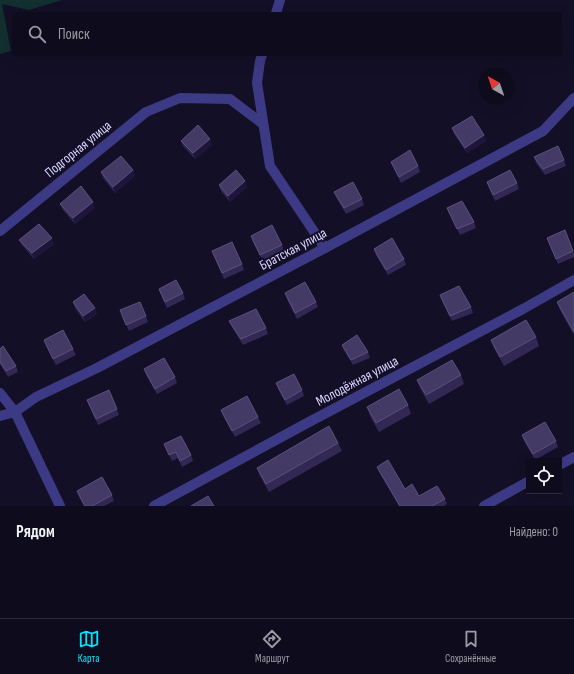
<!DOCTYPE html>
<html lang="ru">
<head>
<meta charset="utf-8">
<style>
	:root { --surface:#0e0b1c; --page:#1c1929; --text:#f1f3f6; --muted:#9b9ba3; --line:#2e2b3b; --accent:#00e5ff }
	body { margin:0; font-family:"Sofia Sans Condensed",sans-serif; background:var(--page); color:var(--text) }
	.controls { position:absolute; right:12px; bottom:12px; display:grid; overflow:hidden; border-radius:0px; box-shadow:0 4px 16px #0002 }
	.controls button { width:36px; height:36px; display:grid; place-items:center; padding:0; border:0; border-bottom:1px solid var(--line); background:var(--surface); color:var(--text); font:20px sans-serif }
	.compass { position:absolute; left:478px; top:68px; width:36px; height:36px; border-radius:50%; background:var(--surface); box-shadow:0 4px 16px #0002; rotate:320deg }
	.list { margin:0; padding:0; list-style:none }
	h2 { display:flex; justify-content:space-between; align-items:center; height:52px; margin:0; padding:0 16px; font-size:17px }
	h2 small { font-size:13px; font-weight:400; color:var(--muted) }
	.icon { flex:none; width:22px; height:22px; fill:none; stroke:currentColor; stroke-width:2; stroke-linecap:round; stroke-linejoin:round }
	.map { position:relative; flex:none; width:574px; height:506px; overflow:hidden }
	.search { position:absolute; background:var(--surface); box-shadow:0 4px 16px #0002; left:12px; right:12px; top:12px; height:44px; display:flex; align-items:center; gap:10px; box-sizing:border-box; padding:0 14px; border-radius:0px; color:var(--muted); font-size:15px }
	.sheet { height:112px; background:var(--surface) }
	nav { display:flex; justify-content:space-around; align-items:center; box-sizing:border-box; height:56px; border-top:1px solid var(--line); background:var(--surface); font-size:11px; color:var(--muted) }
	nav a { display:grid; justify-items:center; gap:2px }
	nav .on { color:var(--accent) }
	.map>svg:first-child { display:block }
	.green { fill:#12302f }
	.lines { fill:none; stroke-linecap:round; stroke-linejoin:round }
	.minor { stroke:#3d3a85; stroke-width:10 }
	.wall { fill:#312854 }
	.shaded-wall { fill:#1d163a }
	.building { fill:#433a66; stroke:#5a527e }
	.labels { text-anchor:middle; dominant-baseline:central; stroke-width:4; stroke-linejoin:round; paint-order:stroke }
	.street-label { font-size:14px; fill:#d9d4ff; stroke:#130f26 }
</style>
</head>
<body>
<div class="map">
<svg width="574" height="506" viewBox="0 0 574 506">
	<rect width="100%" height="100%" fill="#130f26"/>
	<!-- green -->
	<path class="green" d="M0 0H62L29 10 2 4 11 51 0 54Z"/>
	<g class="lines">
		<!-- minor -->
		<g class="minor">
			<path d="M276 13 280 0"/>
			<path d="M262 55 260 61 257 83 270 166 325 248"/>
			<path d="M0 231 146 112 180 98 230 99 263 124"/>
			<path d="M0 393 15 412 60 506"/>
			<path d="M0 416 15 412 36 397 97 368 325 248 543 131 574 98"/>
			<path d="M559 465 574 457"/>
			<path d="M154 506 309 422 523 309 574 280"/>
			<path d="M484 506 529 481"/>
		</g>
	</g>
	<!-- wall -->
	<g class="wall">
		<path d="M452 128 484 135 486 141 467 153 454 134Z"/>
		<path d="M181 141 212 145 195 159 183 146Z"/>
		<path d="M534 157 564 160 566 166 545 175 536 163Z"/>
		<path d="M391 162 418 166 420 172 401 183 393 167Z"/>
		<path d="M133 170 135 176 115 193 103 178 101 172Z"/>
		<path d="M487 182 517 183 519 189 495 201 489 188Z"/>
		<path d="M219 185 247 187 230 202 221 191Z"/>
		<path d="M334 192 362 199 364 205 346 214 336 197Z"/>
		<path d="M60 204 95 208 75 224 63 210Z"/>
		<path d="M447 208 474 222 476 228 460 235 450 214Z"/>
		<path d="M565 230 574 253V257L558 264 547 238Z"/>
		<path d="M251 236 282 245 284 251 263 261 253 242Z"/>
		<path d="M19 240 54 244 34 259 22 245Z"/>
		<path d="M374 249 404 259 406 265 388 275 376 255Z"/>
		<path d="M212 251 242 264 244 270 224 279Z"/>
		<path d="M159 289 183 293 185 299 167 308 161 295Z"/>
		<path d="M574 292V335L560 310 557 302Z"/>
		<path d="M285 293 316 302 318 307 297 319 287 299Z"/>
		<path d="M440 295 471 307 473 313 452 321 442 301Z"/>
		<path d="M73 302 97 314 85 322 75 308Z"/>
		<path d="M120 310 146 316 148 322 129 331Z"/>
		<path d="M229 321 266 328 268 334 243 345 232 327Z"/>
		<path d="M536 337 539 346 504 366 494 348 491 340Z"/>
		<path d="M44 340 73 349 76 355 56 365 46 346Z"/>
		<path d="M342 345 368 352 370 358 353 365 344 350Z"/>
		<path d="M0 349 16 366 18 372 8 377 0 364Z"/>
		<path d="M144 369 175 377 177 383 157 394 146 375Z"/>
		<path d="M461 375 464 384 429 404 420 388 417 380Z"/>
		<path d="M276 383 302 390 304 396 287 405 278 389Z"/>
		<path d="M87 400 117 409 119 415 98 425Z"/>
		<path d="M408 405 411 414 379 432 370 416 367 407Z"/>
		<path d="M221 410 258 417 261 423 235 437 223 416Z"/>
		<path d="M522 435 556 441 558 447 535 460 524 441Z"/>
		<path d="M338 443 342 451 269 492 260 476 257 468Z"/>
		<path d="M164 444 191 455 193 461 182 467 178 458 172 461Z"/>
		<path d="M377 467 405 489 419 496 445 499 447 504 444 506H399L379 472Z"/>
		<path d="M77 491 112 495 114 501 104 506H84L79 497Z"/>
	</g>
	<!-- shaded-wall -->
	<g class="shaded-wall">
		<path d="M484 135 486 141 467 153 465 148Z"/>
		<path d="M210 139 212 145 195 159 193 153Z"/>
		<path d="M133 170 135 176 115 193 113 187Z"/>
		<path d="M245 181 247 187 230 202 228 196Z"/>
		<path d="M93 202 95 208 75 224 73 218Z"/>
		<path d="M52 238 54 244 34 259 32 253Z"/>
		<path d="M95 308 97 314 85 322 83 316Z"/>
	</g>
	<!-- building -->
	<g class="building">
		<path d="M472 116 484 135 465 148 452 128Z"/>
		<path d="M198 125 210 139 193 153 181 141Z"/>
		<path d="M558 146 564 160 543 169 534 157Z"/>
		<path d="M410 150 418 166 399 177 391 162Z"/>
		<path d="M121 156 133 170 113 187 101 172Z"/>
		<path d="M236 170 245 181 228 196 219 185Z"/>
		<path d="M510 170 517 183 493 195 487 182Z"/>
		<path d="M353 182 362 199 344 208 334 192Z"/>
		<path d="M81 186 93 202 73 218 60 204Z"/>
		<path d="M462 201 474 222 457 229 447 208Z"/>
		<path d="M39 224 52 238 32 253 19 240Z"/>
		<path d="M272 225 282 245 260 255 251 236Z"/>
		<path d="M565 230 573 251 556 259 547 238Z"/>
		<path d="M392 238 404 259 386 270 374 249Z"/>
		<path d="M232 242 242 264 222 273 212 251Z"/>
		<path d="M176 280 183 293 165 302 159 289Z"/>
		<path d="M305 282 316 302 295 313 285 293Z"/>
		<path d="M459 286 471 307 450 316 440 295Z"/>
		<path d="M574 292V332L557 302Z"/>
		<path d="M84 294 95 308 83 316 73 302Z"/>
		<path d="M140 302 146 316 126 325 120 310Z"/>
		<path d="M256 309 266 328 241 339 229 321Z"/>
		<path d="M526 320 536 337 500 357 491 340Z"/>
		<path d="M63 330 73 349 53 359 44 340Z"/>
		<path d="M357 335 368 352 351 360 342 345Z"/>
		<path d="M3 346 16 366 6 371 0 362V349Z"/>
		<path d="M164 358 175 377 155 389 144 369Z"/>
		<path d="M452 360 461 375 426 395 417 380Z"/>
		<path d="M294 374 302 390 285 400 276 383Z"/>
		<path d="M399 389 408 405 376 423 367 407Z"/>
		<path d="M109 390 117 409 96 419 87 400Z"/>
		<path d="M247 396 258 417 232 431 221 410Z"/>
		<path d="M545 422 556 441 533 454 522 435Z"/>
		<path d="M329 426 338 443 266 484 257 468Z"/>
		<path d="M181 436 191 455 180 461 176 452 169 455 164 444Z"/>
		<path d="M388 460 405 489 412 484 419 496 437 486 445 499 432 506H400L377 467Z"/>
		<path d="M102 477 112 495 92 506H85L77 491Z"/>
		<path d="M208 496 214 506H191Z"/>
	</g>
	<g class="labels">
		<!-- street labels -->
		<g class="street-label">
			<text transform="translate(78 149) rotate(-39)">Подгорная улица</text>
			<text transform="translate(293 249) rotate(-28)">Братская улица</text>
			<text transform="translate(357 381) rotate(-28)">Молодёжная улица</text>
		</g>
	</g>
</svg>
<div class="controls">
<button><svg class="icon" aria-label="locate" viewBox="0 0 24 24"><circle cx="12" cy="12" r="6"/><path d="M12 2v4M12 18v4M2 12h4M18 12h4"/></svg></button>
</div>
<svg class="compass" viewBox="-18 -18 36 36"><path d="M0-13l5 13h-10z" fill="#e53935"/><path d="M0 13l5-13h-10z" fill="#9b9ba3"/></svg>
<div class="search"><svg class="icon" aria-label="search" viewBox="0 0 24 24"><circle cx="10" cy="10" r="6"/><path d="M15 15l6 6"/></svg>Поиск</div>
</div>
<section class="sheet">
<h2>Рядом<small>Найдено: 0</small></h2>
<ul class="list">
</ul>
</section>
<nav>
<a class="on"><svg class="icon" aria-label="map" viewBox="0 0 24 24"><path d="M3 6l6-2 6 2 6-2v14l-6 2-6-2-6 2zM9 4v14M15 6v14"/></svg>Карта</a>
<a><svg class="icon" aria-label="directions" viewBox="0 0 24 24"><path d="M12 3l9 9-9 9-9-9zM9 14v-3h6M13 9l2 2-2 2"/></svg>Маршрут</a>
<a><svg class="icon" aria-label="saved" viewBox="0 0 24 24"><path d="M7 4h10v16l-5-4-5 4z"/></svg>Сохранённые</a>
</nav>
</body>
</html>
